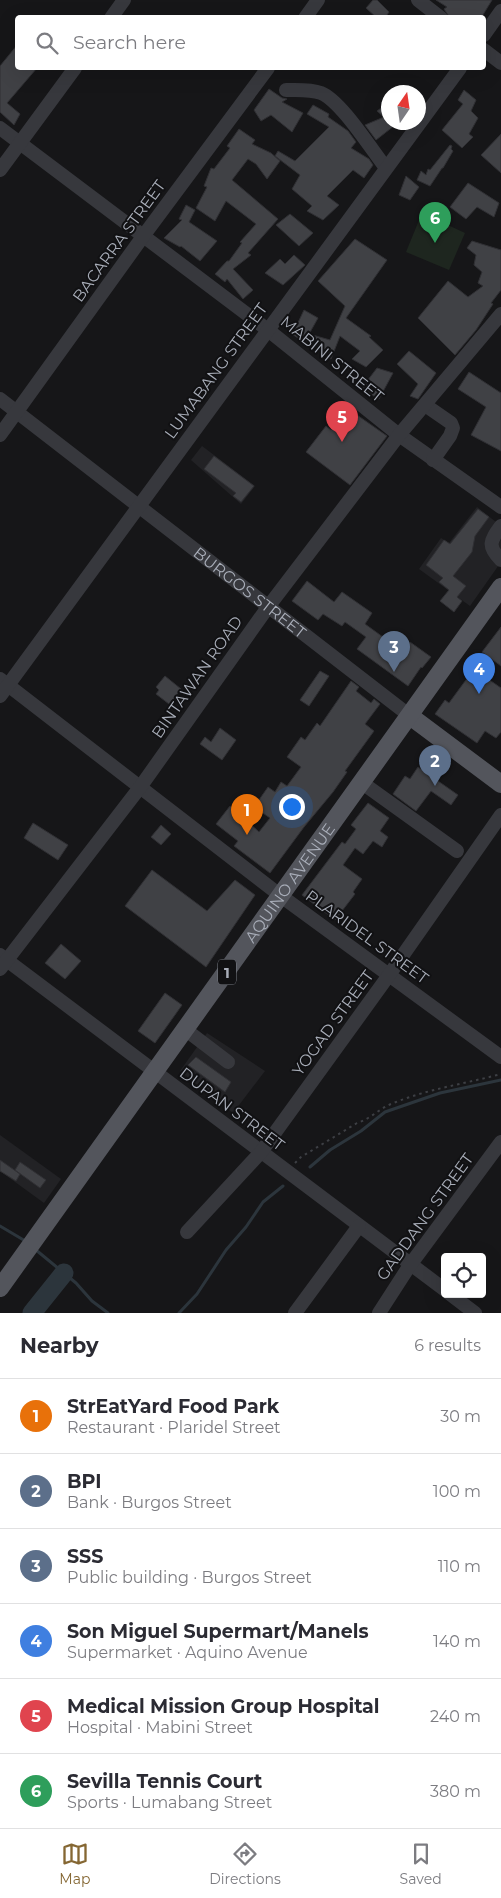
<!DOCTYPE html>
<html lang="en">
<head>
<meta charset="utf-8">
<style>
	:root { --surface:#fff; --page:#f7f7f7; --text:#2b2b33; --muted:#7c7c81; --line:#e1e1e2; --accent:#856733 }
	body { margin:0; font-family:Montserrat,sans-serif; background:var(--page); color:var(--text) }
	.controls { position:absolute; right:15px; bottom:15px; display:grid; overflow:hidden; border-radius:5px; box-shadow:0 5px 20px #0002 }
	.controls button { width:45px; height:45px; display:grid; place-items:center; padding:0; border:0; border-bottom:1px solid var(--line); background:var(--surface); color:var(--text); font:25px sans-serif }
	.compass { position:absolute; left:381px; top:85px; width:45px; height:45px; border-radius:50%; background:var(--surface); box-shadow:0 5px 20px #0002; rotate:13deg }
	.you { position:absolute; left:291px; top:806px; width:18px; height:18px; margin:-12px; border:4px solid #fff; border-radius:50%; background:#1a73e8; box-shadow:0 0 0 8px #1a73e833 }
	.badge { display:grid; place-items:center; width:32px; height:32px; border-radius:50%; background:var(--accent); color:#fff; font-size:16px; font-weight:700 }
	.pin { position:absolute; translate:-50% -41px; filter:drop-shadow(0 1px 2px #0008) }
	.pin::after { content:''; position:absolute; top:26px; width:18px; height:15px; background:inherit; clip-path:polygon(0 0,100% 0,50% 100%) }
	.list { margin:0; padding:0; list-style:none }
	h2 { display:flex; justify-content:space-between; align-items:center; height:65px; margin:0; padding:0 20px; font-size:21px }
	h2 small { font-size:16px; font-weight:400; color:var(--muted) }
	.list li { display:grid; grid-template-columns:32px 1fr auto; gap:15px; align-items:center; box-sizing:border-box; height:75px; padding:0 20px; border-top:1px solid var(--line) }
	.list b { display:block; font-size:19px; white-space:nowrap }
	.list p { margin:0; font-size:16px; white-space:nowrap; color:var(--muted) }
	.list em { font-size:16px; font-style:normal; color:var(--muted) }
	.icon { flex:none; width:28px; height:28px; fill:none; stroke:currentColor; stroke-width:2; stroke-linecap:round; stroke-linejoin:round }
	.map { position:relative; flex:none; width:501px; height:1313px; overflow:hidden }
	.search { position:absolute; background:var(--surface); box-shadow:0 5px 20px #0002; left:15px; right:15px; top:15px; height:55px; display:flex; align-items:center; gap:12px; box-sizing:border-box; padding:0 18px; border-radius:5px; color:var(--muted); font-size:19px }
	.sheet { height:515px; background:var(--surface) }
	nav { display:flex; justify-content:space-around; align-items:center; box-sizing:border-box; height:70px; border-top:1px solid var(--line); background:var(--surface); font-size:14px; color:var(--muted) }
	nav a { display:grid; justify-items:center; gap:2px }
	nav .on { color:var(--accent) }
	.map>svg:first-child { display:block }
	.built { fill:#222225 }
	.green { fill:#1e261f }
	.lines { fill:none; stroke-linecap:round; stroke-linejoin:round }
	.stream { stroke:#2c353c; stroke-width:3 }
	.river { stroke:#2c353c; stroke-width:19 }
	.building { fill:#404145; stroke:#303034 }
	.path { stroke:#3d3f44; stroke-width:2; stroke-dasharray:2.5 4; stroke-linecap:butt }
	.minor { stroke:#37383d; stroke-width:14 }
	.major { stroke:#53555c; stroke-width:18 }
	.labels { text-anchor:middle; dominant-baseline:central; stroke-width:4; stroke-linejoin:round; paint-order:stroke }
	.shield { fill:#111113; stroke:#7b7e86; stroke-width:1 }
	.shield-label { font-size:15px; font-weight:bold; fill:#a8adb8 }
	.street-label { font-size:16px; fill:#a8adb8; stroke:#111113 }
</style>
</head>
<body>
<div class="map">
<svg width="501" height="1313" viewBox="0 0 501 1313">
	<rect width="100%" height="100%" fill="#161618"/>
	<!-- built -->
	<g class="built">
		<path d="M202 446 255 486 241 504 191 460Z"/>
		<path d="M477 507 501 526V562L470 606 419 569 441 538 449 543Z"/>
		<path d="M207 1033 265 1071 233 1113 180 1071Z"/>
		<path d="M0 1135 61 1179 44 1203 0 1171Z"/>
	</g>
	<!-- green -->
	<path class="green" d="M422 213 465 233 449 270 406 252Z"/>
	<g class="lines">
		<!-- stream -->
		<g class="stream">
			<path d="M310 1167 330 1150 361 1131 385 1112 440 1093 501 1080"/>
			<path d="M0 1226 27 1242"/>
			<path d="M36 1250 76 1283 92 1301 108 1313"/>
			<path d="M179 1313 197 1294 226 1250 246 1227 263 1202 283 1186"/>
		</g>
		<!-- river -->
		<path class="river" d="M32 1313 64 1273"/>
	</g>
	<!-- building -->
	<g class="building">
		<path d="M373 0H377L389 12 385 18H377L366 8Z"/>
		<path d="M436 0H492L481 18H450L444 9 447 7Z"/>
		<path d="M18 44V68H37L7 103 20 114 14 125 0 112V66Z"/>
		<path d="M269 89 282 98 287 99 282 102 303 113 292 132 271 115 261 121 254 110Z"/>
		<path d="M464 90 476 100 471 111 478 118 469 134 473 137 462 148 442 130 463 104 458 100Z"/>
		<path d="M388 103V122H399L376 140 365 125 384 117 377 111Z"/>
		<path d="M313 105 329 114 328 117 348 131 356 142 351 148 369 159 373 165 364 178 353 170 327 196 339 205 323 220 307 211 312 206 292 189 300 175 275 156 278 151 295 161 329 127 307 114Z"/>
		<path d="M239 129 255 140 252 144 271 153 280 161 267 179 256 164 248 159 232 180 278 219 248 253 251 255 233 269 253 290 243 299 227 279 225 282 215 274 227 261H229L242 243 240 242 256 224 226 201 215 221 196 208 207 187 204 186 211 168 214 169 230 148 227 146Z"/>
		<path d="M501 134V173L481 155Z"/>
		<path d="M450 145 452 146 451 149 453 151 443 168H442L430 186 417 180 421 171 426 175 428 169 430 170Z"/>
		<path d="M406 176 419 187 410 200 399 195Z"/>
		<path d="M468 183 499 203 494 217 477 207 466 219 450 207Z"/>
		<path d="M186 205 195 210 189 222 217 241 200 261 181 246 180 247 164 238 182 220 179 219Z"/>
		<path d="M290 214 313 233 299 246 276 225Z"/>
		<path d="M355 239 387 260 346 318 371 336 369 337 383 350 366 367 352 359 360 351 340 336 331 359 305 341 304 342 292 334 293 332 288 329 289 327 295 329 304 310 318 318 309 334 330 340 345 306 318 281Z"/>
		<path d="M472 241 501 250V290L491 303 493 304 476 330 455 355 418 318 448 281 468 297 483 286 478 283 482 272 474 265 476 255 467 248Z"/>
		<path d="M294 255 305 265 283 285 265 273 280 259 285 264Z"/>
		<path d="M409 351 436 373 418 399 410 396 418 384 397 364Z"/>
		<path d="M377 368 393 373 379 399 361 389Z"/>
		<path d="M469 372 501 393V451L471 435 486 407 458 389Z"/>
		<path d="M347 408 387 436 350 485 306 452 326 426 331 430Z"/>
		<path d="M214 456 254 486 241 502 233 496 236 493 204 469Z"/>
		<path d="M478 509 489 517 475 536 472 552 453 576 466 586 457 597 462 601 454 612 440 601 449 590 439 582 443 578 426 565 444 540 450 544Z"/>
		<path d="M307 581 334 602 342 592 372 613 365 624 387 640 385 642 401 654 410 642 431 657 422 668 421 667 408 686 357 649 366 637 345 622 342 626 323 614 318 620 292 601Z"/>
		<path d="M501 627V666L482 652Z"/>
		<path d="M474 669 501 688V732L496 738 485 731 477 743 435 714 445 700 449 703Z"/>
		<path d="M320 671 329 676 309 706 300 700Z"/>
		<path d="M165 676 181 689 169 704 156 694 159 690 156 687Z"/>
		<path d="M351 681 359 687 356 691 371 703 374 699 380 704 365 724 374 731 345 771 347 772 333 792 304 827 270 873 234 846 238 841 216 824 230 806 245 817 244 818 259 832 270 818 254 807 268 787 275 792 281 782 287 786 301 767 287 757 301 737 305 740 317 723 320 726Z"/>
		<path d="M220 728 236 740 222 760 200 744 205 737 211 742Z"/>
		<path d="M418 767 458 795 451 805 431 791 416 811 393 794 405 776 410 779Z"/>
		<path d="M368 803 389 818 380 831 388 837 382 847 373 841 363 854 355 848 343 865 362 879 353 892 355 894 335 920 302 895 342 842 345 844 356 829 351 825Z"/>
		<path d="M33 823 68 845 58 860 24 838Z"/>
		<path d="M161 825 171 834 161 845 151 837Z"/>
		<path d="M152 870 207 911 235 880 255 895 206 967 125 906Z"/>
		<path d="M61 944 81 961 65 979 45 963Z"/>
		<path d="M165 993 182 1005 155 1043 138 1031Z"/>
		<path d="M196 1057 231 1082 225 1092 188 1065Z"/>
		<path d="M0 1160 20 1174 16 1181 0 1171Z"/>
		<path d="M20 1162 46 1180 40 1188 15 1170Z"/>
	</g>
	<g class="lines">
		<!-- path -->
		<path class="path" d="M295 1163 301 1157 357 1123C370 1119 379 1109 391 1104 427 1089 464 1084 501 1074"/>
		<!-- minor -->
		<g class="minor">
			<path d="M418 0 441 18"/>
			<path d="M111 18 124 0"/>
			<path d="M305 18 318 0"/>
			<path d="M484 35 501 11"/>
			<path d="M484 50 501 63"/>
			<path d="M286 90C298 90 310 89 321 93 341 101 371 149 386 168"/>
			<path d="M0 128 268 330 399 435 501 507"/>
			<path d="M0 170 75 68"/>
			<path id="s1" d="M0 399 410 716"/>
			<path d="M425 405 451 423 453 428 450 436 433 460"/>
			<path d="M0 435 144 235 268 68"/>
			<path d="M501 526C490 541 487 546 501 560"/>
			<path d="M0 679 281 896 501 1057"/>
			<path d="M0 696 460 68"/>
			<path d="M361 782 457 851"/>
			<path d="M0 955 445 1290"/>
			<path d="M0 969 141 786 268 607 399 435 501 314"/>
			<path d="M186 1030 228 1062"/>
			<path d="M187 1232 261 1152 389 975 501 815"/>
			<path d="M450 1294 475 1313"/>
			<path d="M295 1313 359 1226"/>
			<path d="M379 1313 410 1265 501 1142"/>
		</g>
		<!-- major -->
		<g class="major">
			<path d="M410 716 501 784"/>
			<path id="s2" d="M0 1288 501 587"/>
		</g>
	</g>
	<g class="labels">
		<!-- shield labels -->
		<rect class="shield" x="218" y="959.5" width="18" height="25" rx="4"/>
		<g class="shield-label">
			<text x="227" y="972">1</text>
		</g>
		<!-- street labels -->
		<g class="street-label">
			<text transform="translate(119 241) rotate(-54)">BACARRA STREET</text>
			<text transform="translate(332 359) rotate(39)">MABINI STREET</text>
			<text transform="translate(216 371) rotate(-54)">LUMABANG STREET</text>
			<text stroke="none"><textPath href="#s1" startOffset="316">BURGOS STREET</textPath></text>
			<text transform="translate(197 677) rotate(-55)">BINTAWAN ROAD</text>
			<text stroke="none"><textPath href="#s2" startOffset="498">AQUINO AVENUE</textPath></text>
			<text transform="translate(367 937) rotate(36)">PLARIDEL STREET</text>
			<text transform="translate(333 1023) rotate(-54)">YOGAD STREET</text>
			<text transform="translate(232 1109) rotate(37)">DUPAN STREET</text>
			<text transform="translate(425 1217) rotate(-54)">GADDANG STREET</text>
		</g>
	</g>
</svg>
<div class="controls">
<button><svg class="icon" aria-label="locate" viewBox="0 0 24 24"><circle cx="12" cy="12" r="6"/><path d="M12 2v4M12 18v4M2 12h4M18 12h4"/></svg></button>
</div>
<svg class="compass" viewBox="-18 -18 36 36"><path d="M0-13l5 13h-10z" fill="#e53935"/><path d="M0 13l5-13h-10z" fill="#7c7c81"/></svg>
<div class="you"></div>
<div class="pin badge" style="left:247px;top:835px;background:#e8710a">1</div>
<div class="pin badge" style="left:435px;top:786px;background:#5c6f8a">2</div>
<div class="pin badge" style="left:394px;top:672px;background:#5c6f8a">3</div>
<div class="pin badge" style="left:479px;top:694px;background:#3f7fe0">4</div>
<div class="pin badge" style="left:342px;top:442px;background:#e0444e">5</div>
<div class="pin badge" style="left:435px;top:243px;background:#2e9e5b">6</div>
<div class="search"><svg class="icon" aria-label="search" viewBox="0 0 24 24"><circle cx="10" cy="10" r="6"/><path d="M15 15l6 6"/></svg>Search here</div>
</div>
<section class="sheet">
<h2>Nearby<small>6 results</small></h2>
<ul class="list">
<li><span class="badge" style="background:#e8710a">1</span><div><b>StrEatYard Food Park</b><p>Restaurant · Plaridel Street</p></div><em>30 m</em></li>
<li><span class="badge" style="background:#5c6f8a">2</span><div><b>BPI</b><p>Bank · Burgos Street</p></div><em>100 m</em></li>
<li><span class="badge" style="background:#5c6f8a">3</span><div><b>SSS</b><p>Public building · Burgos Street</p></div><em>110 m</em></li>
<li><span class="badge" style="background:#3f7fe0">4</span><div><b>Son Miguel Supermart/Manels</b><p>Supermarket · Aquino Avenue</p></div><em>140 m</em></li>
<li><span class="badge" style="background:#e0444e">5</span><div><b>Medical Mission Group Hospital</b><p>Hospital · Mabini Street</p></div><em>240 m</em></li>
<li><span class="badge" style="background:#2e9e5b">6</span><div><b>Sevilla Tennis Court</b><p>Sports · Lumabang Street</p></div><em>380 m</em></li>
</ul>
</section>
<nav>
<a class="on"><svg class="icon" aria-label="map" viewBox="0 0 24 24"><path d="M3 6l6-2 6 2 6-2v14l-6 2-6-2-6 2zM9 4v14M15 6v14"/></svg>Map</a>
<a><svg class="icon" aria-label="directions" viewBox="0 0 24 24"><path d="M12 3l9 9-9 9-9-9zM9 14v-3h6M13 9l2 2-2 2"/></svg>Directions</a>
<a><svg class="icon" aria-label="saved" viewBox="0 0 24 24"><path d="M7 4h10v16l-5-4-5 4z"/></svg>Saved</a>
</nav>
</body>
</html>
